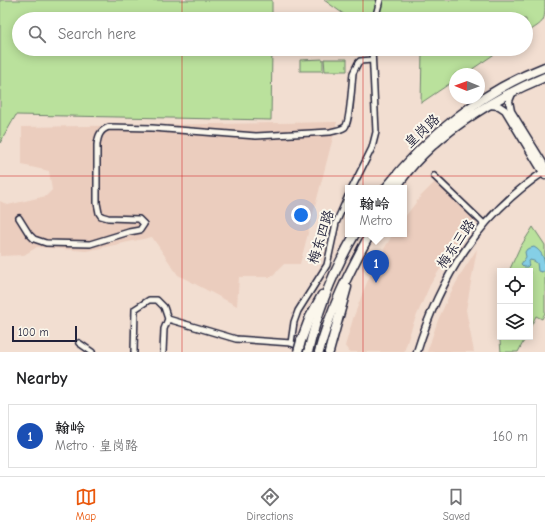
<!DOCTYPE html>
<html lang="en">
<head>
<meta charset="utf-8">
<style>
	:root { --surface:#fff; --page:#f6f6f6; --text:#202124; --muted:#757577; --line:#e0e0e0; --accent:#ea580c }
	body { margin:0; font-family:"Comic Neue","LXGW WenKai TC",sans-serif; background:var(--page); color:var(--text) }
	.controls { position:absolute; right:12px; bottom:12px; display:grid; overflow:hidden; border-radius:0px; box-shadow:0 2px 10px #0003 }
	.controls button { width:36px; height:36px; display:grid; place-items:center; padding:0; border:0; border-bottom:1px solid var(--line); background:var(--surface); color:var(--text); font:20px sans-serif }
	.compass { position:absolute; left:449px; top:68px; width:36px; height:36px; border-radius:50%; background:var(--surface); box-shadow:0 2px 10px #0003; rotate:271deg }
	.scale { position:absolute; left:12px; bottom:10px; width:65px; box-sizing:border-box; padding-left:4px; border:2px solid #22223b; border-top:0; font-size:11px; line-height:14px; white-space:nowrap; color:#22223b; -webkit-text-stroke:3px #fbf7ec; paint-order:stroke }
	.you { position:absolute; left:301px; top:215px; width:14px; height:14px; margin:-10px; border:3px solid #fff; border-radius:50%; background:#1a73e8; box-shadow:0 0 0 6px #1a73e833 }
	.badge { display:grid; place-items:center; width:26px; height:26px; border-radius:50%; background:var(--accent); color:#fff; font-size:13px; font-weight:700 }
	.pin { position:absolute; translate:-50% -33px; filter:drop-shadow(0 1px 2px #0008) }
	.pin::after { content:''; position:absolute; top:21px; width:14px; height:12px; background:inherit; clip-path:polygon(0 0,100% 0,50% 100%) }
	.popup { position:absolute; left:345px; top:185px; width:62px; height:52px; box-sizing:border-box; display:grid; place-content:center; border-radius:0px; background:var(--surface); filter:drop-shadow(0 1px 3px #0005); font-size:13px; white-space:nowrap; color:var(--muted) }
	.popup b { font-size:15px; color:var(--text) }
	.popup::after { content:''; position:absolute; left:50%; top:100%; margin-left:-8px; border:8px solid transparent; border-top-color:var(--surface) }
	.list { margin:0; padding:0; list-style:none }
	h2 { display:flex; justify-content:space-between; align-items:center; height:52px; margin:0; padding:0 16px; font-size:17px }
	h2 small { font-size:13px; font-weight:400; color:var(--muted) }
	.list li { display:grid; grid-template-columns:26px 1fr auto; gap:12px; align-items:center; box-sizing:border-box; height:64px; margin:0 8px 8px; padding:0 8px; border:1px solid var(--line); border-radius:0px }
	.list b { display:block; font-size:15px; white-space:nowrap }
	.list p { margin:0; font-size:13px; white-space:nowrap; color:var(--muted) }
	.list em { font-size:13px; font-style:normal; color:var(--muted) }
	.icon { flex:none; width:22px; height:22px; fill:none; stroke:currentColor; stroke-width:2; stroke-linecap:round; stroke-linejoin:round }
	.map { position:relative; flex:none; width:545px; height:352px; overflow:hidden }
	.search { position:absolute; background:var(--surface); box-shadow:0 2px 10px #0003; left:12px; right:12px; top:12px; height:44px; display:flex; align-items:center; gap:10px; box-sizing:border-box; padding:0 14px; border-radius:22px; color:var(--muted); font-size:15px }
	.sheet { height:124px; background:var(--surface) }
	nav { display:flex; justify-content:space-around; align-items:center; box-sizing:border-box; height:56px; border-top:1px solid var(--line); background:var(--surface); font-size:11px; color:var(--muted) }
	nav a { display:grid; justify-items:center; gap:2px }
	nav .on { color:var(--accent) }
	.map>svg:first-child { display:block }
	.built { fill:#ebcdbe }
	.green { fill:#bae19c; stroke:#6e826c }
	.water { fill:#85cfe6; stroke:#5d8aa2 }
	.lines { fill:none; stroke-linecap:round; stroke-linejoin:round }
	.minor-casing { stroke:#22223b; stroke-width:8 }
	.tertiary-casing { stroke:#22223b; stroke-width:9 }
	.trunk-casing { stroke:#22223b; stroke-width:11 }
	.minor { stroke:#fbf7ec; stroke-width:5 }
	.tertiary { stroke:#fbf7ec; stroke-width:6 }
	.trunk { stroke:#fbf7ec; stroke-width:8 }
	.trunk-bridge-casing { stroke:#22223b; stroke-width:11; stroke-linecap:butt }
	.trunk-bridge { stroke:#fbf7ec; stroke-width:8 }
	.grid { fill:none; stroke:#d62828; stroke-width:1; stroke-opacity:0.55 }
	.labels { text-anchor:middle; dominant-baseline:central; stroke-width:4; stroke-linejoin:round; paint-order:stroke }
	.street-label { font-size:14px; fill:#22223b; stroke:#fbf7ec }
</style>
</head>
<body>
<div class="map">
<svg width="545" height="352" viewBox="0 0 545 352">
	<rect width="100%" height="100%" fill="#f2ded1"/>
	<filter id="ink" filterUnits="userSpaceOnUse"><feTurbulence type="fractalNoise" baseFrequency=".025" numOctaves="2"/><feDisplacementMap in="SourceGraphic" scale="8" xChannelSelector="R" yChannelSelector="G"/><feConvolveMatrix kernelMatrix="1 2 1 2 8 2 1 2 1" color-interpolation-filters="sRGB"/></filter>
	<g filter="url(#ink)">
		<!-- built -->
		<g class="built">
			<path d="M337 122 300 264H284L271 277H239L237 306 178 275 152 237 86 251 37 247 24 255 0 256V201L8 205 46 196 52 190 49 171 22 165V127Z"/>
			<path d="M438 179 479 218 452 250 430 285 413 324 404 352H349L345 346 353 319 363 292 374 266 393 234H404V218L421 196Z"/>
			<path d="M477 249 466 310 474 352H427L438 320 449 296 462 272Z"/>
		</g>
		<!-- green -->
		<g class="green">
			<path d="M0 0H272V19H19V49H272L271 120 16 115 0 143Z"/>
			<path d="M324 0H545C545 23 545 21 526 33V19H353L345 15Z"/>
			<path d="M414 49H502L465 74H455V80L421 103 422 53Z"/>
			<path d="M323 59V71H300V60Z"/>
			<path d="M324 59H347V71H325Z"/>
			<path d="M533 227 545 245V313L542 319 536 316 530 328V271H509L519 249Z"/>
			<path d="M500 308V337H526L518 352H501L499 330Z"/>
		</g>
		<!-- water -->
		<path class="water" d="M534 247C543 252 545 260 545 270L542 272 538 271 537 263 534 261 530 260 528 263 529 265 527 267H524L521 264 526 257 525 252 527 249Z"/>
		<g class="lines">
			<defs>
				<g id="minor">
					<path d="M375 19 380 0"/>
					<path d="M434 176 484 224"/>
					<path d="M352 188 372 148 376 132 372 49"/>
					<path d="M19 218 29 234 34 239 46 243 90 244 129 232 140 230 144 224 139 219 108 218 101 216 99 213 97 203V145C98 136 100 130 109 127L152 128 256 136 330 132C335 131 341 130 345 127 350 122 352 82 353 73L358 63 360 61 372 60"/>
					<path d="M168 319 236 339 291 343"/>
					<path d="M79 343 92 352"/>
					<path d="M298 346 291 343 294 322 298 311 327 265 336 223 348 196"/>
					<path d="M134 352 135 309 149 300H157L164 307 168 319 164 329 163 352"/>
				</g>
				<g id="tertiary">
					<path d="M513 91 509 101 511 111 545 166"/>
					<path d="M489 105 499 106 505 110 545 176"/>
					<path d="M417 352C440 277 479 215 545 171"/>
				</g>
				<g id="trunk">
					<path d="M386 188C427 136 482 91 545 67"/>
					<path d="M396 188C426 139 493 98 545 77"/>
					<path d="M301 341 310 317 322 295"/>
					<path d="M308 352C318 310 333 271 355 234"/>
					<path d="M319 352C330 310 349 272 370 234"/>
					<path d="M329 352 347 287"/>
				</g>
			</defs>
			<!-- minor casing -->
			<use href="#minor" class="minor-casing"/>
			<!-- tertiary casing -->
			<use href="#tertiary" class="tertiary-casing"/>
			<!-- trunk casing -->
			<use href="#trunk" class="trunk-casing"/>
			<!-- minor -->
			<use href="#minor" class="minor"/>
			<!-- tertiary -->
			<use href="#tertiary" class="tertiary"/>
			<!-- trunk -->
			<use href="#trunk" class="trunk"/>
			<defs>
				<path id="trunk-bridge" d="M298 352 301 341"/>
			</defs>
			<!-- trunk-bridge casing -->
			<use href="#trunk-bridge" class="trunk-bridge-casing"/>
			<!-- trunk-bridge -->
			<use href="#trunk-bridge" class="trunk-bridge"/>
		</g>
	</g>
	<!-- grid -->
	<path class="grid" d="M182 0V19M363 0V19M182 49V352M363 49V352M0 176H545"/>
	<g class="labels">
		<!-- street labels -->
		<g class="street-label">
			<text transform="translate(422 131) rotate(-43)">皇岗路</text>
			<text transform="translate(321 237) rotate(-73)">梅东四路</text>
			<text transform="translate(456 244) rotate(-56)">梅东三路</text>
		</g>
	</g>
</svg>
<div class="controls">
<button><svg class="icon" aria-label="locate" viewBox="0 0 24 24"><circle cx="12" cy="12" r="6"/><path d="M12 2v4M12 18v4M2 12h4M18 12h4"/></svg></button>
<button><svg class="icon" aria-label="layers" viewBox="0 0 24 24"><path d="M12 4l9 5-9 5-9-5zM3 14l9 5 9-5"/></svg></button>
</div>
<svg class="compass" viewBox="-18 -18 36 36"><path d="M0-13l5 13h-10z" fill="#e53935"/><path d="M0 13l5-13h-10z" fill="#757577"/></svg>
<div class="scale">100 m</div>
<div class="you"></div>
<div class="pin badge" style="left:376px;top:283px;background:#1a4fb4">1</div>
<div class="popup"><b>翰岭</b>Metro</div>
<div class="search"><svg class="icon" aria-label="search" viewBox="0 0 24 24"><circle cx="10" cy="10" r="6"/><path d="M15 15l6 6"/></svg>Search here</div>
</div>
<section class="sheet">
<h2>Nearby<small></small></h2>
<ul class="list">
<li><span class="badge" style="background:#1a4fb4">1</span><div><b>翰岭</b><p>Metro · 皇岗路</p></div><em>160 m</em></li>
</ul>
</section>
<nav>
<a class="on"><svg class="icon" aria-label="map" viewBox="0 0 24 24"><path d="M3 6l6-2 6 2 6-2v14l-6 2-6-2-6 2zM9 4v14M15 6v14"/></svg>Map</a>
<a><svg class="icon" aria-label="directions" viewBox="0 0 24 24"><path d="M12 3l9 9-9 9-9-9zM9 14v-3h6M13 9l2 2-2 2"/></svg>Directions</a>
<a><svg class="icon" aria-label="saved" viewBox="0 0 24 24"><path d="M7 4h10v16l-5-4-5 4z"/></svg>Saved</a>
</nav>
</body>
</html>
